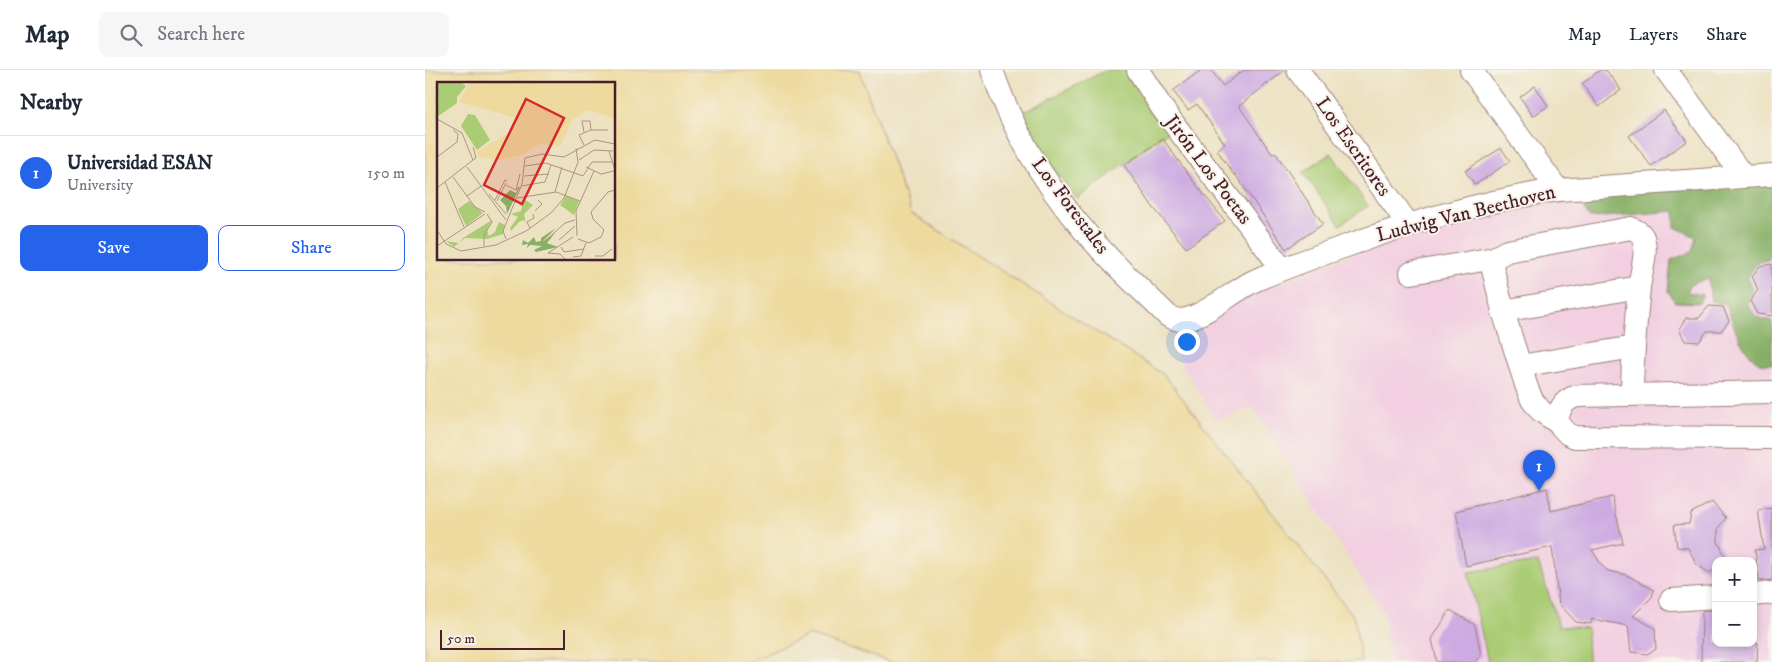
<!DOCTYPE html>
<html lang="en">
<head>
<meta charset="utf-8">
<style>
	:root { --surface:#fff; --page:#f6f6f7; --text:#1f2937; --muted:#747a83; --line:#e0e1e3; --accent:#2563eb }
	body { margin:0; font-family:"IM FELL DW Pica",serif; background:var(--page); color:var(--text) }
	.controls { position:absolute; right:15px; bottom:15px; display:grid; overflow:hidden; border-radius:10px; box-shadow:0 2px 8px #0003 }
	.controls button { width:45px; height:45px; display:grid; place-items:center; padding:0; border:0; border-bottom:1px solid var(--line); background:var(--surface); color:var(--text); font:25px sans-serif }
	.scale { position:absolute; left:15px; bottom:12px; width:125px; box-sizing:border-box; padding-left:5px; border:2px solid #4a1f2b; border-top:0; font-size:14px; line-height:18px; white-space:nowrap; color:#4a1f2b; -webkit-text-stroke:4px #f7f3e8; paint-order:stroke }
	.you { position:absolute; left:761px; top:271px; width:18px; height:18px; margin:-12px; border:4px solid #fff; border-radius:50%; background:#1a73e8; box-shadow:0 0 0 8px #1a73e833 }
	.badge { display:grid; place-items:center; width:32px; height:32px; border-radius:50%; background:var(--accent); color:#fff; font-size:16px; font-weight:700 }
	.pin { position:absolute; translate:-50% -41px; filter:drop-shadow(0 1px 2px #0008) }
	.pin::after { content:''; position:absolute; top:26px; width:18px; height:15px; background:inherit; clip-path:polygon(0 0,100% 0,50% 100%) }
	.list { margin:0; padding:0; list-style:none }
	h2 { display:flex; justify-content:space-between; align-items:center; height:65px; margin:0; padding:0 20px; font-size:21px }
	h2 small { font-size:16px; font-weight:400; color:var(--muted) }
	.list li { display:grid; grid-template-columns:32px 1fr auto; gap:15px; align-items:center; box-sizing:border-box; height:75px; padding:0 20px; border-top:1px solid var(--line) }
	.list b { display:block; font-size:19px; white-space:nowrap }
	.list p { margin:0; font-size:16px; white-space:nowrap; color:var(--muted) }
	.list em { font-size:16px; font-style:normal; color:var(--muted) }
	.actions { display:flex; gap:10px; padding:15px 20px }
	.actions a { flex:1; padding:11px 0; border:1px solid var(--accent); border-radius:10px; text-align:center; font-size:18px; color:var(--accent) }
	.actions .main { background:var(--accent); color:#fff }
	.icon { flex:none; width:28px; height:28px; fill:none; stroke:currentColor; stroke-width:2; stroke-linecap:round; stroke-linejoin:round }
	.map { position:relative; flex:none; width:1347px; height:592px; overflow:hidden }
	header { display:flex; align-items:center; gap:30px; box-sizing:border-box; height:70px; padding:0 25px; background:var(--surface); border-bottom:1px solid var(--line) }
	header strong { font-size:24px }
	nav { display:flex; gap:28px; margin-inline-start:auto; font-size:18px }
	.search { width:350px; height:45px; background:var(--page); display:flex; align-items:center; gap:12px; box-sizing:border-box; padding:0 18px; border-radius:10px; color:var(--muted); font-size:19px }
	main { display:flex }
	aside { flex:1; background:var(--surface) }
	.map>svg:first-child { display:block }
	.built { fill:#f2cfe1; fill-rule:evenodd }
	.green { fill:#aacc74; stroke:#7a7650 }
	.forest { fill:#87b066; stroke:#686848 }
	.sand { fill:#eeda9e; stroke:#9c7c64; fill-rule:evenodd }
	.building { fill:#cdaae2 }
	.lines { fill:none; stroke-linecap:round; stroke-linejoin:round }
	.minor-casing { stroke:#9b8076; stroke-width:24 }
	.minor { stroke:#fff; stroke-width:22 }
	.labels { text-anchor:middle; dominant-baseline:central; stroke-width:4; stroke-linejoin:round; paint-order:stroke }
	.street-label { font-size:20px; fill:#4a1f2b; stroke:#f7f3e8 }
	.inset-road { fill:none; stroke:#ab9486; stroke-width:1 }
	.view { fill:#d62828; fill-opacity:0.15; stroke:#d62828; stroke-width:2.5 }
	.inset-edge { fill:none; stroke:#4a1f2b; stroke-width:2.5 }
</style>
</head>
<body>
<header>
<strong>Map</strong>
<div class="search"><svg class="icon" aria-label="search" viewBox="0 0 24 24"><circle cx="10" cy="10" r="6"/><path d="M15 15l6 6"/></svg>Search here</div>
<nav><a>Map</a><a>Layers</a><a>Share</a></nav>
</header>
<main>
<aside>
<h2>Nearby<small></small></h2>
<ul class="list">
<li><span class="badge">1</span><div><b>Universidad ESAN</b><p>University</p></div><em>150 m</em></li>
</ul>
<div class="actions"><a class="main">Save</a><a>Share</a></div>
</aside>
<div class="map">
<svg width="1347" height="592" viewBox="0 0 1347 592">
	<rect width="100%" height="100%" fill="#f7f3e8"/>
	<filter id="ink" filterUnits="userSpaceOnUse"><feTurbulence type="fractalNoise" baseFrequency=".02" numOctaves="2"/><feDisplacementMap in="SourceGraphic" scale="10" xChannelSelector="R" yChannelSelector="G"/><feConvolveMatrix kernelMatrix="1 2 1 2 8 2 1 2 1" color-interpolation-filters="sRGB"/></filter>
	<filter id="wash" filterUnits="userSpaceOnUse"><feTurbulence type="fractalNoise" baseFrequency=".0096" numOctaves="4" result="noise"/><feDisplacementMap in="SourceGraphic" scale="20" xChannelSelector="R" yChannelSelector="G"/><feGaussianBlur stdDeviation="1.12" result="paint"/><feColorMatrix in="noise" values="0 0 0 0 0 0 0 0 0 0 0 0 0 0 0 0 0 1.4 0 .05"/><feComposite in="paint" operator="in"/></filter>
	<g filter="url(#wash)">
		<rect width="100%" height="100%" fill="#ece2c2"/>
		<!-- built -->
		<path class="built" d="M1347 115V592H965L959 544 828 337 791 351 749 280 818 228 969 167 1101 135 1250 119ZM1291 491H1328V573H1291Z"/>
		<!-- green -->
		<g class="green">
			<path d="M681 0H704L745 60 652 129 623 91 597 43Z"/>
			<path d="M906 83 943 136 915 155 878 102Z"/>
			<path d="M1113 492 1134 556 1162 558 1163 592H1063L1043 502Z"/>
		</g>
		<!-- forest -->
		<path class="forest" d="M1347 114V189L1333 192 1322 208 1327 217 1323 234 1331 247 1347 251V294C1343 294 1338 295 1335 293 1318 285 1307 251 1301 234L1286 231 1283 208 1265 215 1262 222 1278 225 1274 233 1250 232 1243 221 1246 190 1267 182 1271 167 1250 157V141L1165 148 1150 126Z"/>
		<!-- sand -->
		<path class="sand" d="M0 0H434L486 143 739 305 929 547 936 592H466L384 565 323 592H0ZM14 14H189V189H14Z"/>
		<g id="blocks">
			<!-- building -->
			<g class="building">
				<path d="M776 0H786L798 16 819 0H860L814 36 847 84 850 82 898 154 861 179 810 104 809 105 792 80 800 74 772 34 763 40 748 21Z"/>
				<path d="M1175 0H1181L1196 20 1174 37 1157 14Z"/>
				<path d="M1110 16 1123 36 1108 46 1095 27Z"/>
				<path d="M1239 40 1262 71 1226 96 1204 66Z"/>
				<path d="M738 69 765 107 800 151 761 178 728 137 699 95Z"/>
				<path d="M1076 78 1085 91 1050 115 1040 101Z"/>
				<path d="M1347 194V246L1332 244 1325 231 1333 220 1327 206 1335 196Z"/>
				<path d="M1284 236 1298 237 1304 251 1296 261H1282L1274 272 1260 271 1254 259 1261 248H1274Z"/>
				<path d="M1122 418 1126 441 1187 427 1198 473 1167 480 1178 497 1183 501 1202 505 1229 520 1227 527 1208 546 1230 558 1231 579 1222 584 1206 582 1203 556 1167 549 1166 554 1151 552 1134 534 1127 477 1041 496 1031 441Z"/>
				<path d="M1287 432 1301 448 1293 458V471L1302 491H1291V498L1285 503 1272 495 1263 478 1252 477 1249 455 1264 454 1266 443Z"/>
				<path d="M1347 438V510L1334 511 1330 480 1339 479 1333 440Z"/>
				<path d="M1025 540 1050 555 1056 585 1050 592H1012L1007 569Z"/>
				<path d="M1291 540V573H1333L1332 592H1276L1277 541Z"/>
			</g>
		</g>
	</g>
	<g filter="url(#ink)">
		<use href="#blocks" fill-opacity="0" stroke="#9b8076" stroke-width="1"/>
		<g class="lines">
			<defs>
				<g id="minor">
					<path d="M567 0C590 69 632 135 683 187 702 207 723 226 743 246 750 249 754 251 761 249 780 246 811 219 831 210 861 197 892 186 924 175 991 151 1062 130 1133 120L1347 105"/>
					<path d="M713 0 737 38 857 199"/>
					<path d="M873 0 983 154"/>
					<path d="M1046 0 1133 120"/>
					<path d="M1241 0 1318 106"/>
					<path d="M1069 188 1067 196 1078 241 1101 315 1107 330 1116 341 1132 352"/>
					<path d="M986 203 1069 188 1082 181 1206 158C1213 161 1218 164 1219 171 1222 183 1216 204 1214 217 1211 252 1207 288 1207 324"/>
					<path d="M1078 241 1214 217"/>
					<path d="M1095 296 1209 277"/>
					<path d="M1347 322 1153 326C1139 329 1134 338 1132 352L1143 364 1150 367 1347 368"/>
					<path d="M1328 525 1347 523"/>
					<path d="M1246 530 1291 527"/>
				</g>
			</defs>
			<!-- minor casing -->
			<use href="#minor" class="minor-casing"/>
			<!-- minor -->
			<use href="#minor" class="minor"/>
		</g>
	</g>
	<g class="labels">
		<!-- street labels -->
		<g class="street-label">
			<text transform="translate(928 77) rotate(55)">Los Escritores</text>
			<text transform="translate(783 100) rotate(53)">Jirón Los Poetas</text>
			<text transform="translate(645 136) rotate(53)">Los Forestales</text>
			<text transform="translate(1041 144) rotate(-14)">Ludwig Van Beethoven</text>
		</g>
	</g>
	<!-- overview -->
	<g transform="translate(12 12)">
		<rect width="178" height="178" fill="#ece2c2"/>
		<path d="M0 1H25L29 4 20 15V21L0 35ZM31 32 38 33 53 58 40 68 24 44ZM129 114 142 119 137 133 123 123ZM87 117 96 123 87 132 89 142 87 138 82 140 74 149 73 146 81 135 74 132 84 129ZM32 119 46 131 29 144 21 127ZM55 138 50 148 52 154 58 150 62 140 68 143 66 152 50 157 28 156 17 165 9 159 22 161 26 156Z" fill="#aacc74"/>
		<path d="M81 105H83L70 132 69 124 63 118 73 108 79 111ZM119 146 105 160 118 151 110 161 121 165 99 170 97 168 105 164 93 163 90 166 91 162 85 163 86 158 91 161 97 155 99 160 104 159V156Z" fill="#87b066"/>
		<path d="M32 1H177V36L151 28 136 37 123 64 103 62 85 73 63 78 42 75 40 70 71 51 79 43V36L22 20Z" fill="#eeda9e"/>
		<path class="inset-road" d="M0 37 25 51 36 78 0 106M147 50 145 39H153L154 48M147 63 142 53 154 48H171M36 65 39 76 36 78M172 69 178 88M0 75 20 60 21 52 16 48M142 78 157 68 176 69M88 84 109 81 146 94 155 80H175M30 85 69 138M149 85 164 92 177 89M87 94 112 92M16 95 38 125 48 130M8 100 27 145M69 103 79 108 83 92M84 104 108 100 114 83M118 110 125 85M52 112 69 132M30 114 44 104M80 116 119 110 143 119M58 118 68 98 70 99M60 119 69 101M98 129 105 122 101 118M93 146 90 140 97 136 96 132M0 148 9 162 24 169 59 163 89 149 114 131 127 116 141 80 139 66M140 154 139 129 157 89M69 157 66 149 85 102 88 76 105 72 127 75 158 58 178 62M141 157 152 161 164 155 167 148 156 137 154 130 171 110 178 108M122 158 138 144M107 160 128 141 138 138M0 164 48 132M47 164V153L55 140 50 132M124 165 127 170 147 167M158 174H166L175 167M136 175 144 174 149 161M128 177 123 172 111 171 136 155"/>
		<path class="view" d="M89 17 127 36 85 122 47 103Z"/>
		<rect width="178" height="178" class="inset-edge"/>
	</g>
</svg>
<div class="controls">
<button>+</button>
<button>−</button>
</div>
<div class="scale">50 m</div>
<div class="you"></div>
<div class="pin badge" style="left:1114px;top:421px">1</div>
</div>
</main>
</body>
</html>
